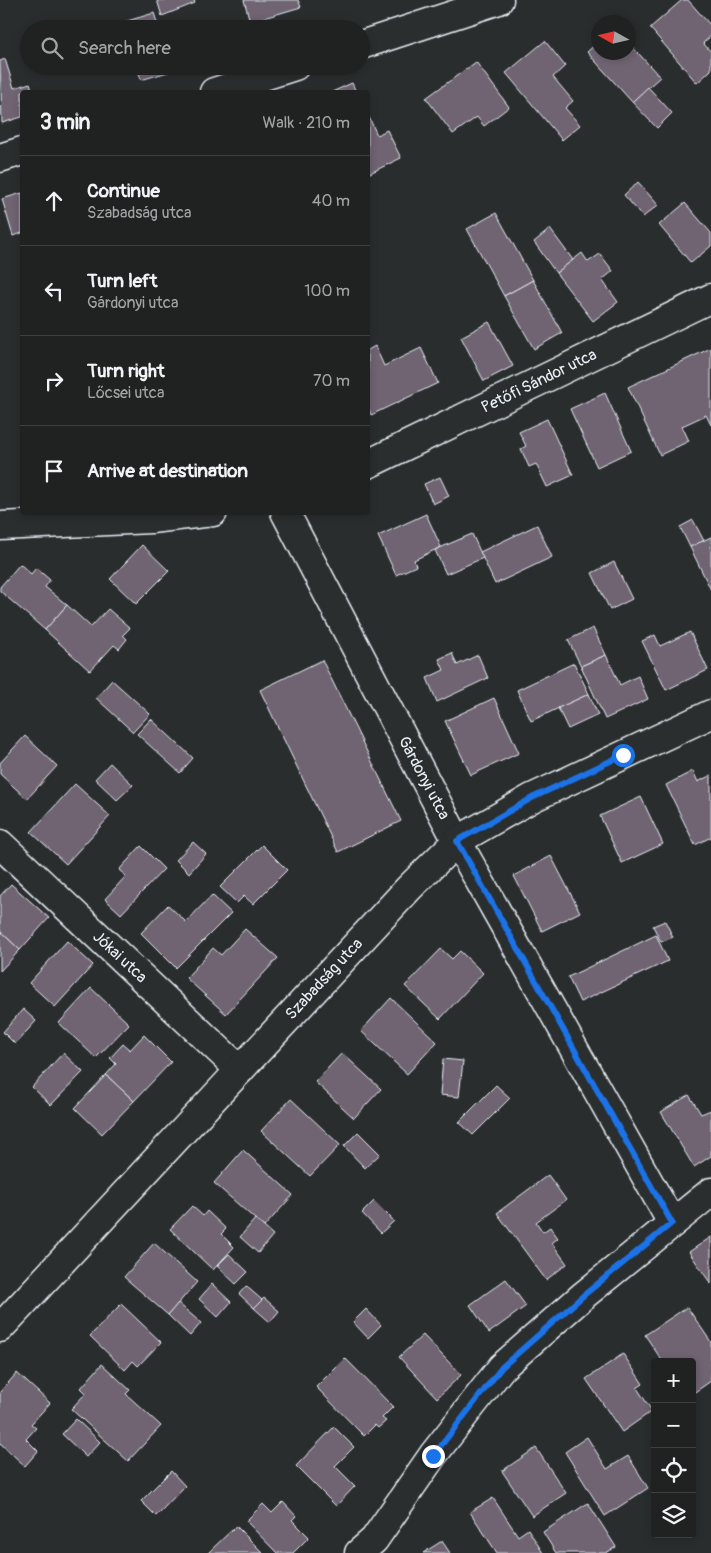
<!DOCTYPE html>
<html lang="en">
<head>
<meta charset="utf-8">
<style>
	:root { --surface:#202222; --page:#2d2f2f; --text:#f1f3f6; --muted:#a2a4a5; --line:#3d3f40 }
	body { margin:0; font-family:Pangolin,sans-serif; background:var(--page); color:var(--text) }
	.controls { position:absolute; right:15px; bottom:15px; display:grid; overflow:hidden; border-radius:5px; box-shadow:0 2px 8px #0003 }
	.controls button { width:45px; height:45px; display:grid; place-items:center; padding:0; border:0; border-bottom:1px solid var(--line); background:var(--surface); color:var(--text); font:25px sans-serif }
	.compass { position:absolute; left:591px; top:15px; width:45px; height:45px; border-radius:50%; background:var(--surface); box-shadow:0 2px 8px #0003; rotate:278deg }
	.stop { position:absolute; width:15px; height:15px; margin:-11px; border:4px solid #1a73e8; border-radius:50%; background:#fff }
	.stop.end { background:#1a73e8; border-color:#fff; box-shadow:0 1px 5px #0008 }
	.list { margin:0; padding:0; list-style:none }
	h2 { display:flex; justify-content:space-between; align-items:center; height:65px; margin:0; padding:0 20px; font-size:21px }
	h2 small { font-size:16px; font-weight:400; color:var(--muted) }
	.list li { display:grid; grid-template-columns:32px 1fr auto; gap:15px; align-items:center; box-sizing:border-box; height:90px; padding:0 20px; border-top:1px solid var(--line) }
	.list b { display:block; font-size:19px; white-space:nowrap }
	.list p { margin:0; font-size:16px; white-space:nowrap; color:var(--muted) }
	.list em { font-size:16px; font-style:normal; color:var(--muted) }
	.icon { flex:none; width:28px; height:28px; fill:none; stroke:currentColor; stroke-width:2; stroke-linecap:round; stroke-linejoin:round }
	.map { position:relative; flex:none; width:711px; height:1553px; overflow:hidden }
	.search { position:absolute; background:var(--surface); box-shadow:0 2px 8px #0003; left:20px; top:20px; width:350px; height:55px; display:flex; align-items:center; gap:12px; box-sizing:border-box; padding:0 18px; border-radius:28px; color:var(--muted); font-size:19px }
	.panel { position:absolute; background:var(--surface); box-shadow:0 2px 8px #0003; left:20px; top:90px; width:350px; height:425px; border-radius:5px }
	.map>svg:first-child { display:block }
	.building { fill:#6f6372; stroke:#e8f1f8 }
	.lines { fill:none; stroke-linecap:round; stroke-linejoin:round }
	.street-casing { stroke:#e8f1f8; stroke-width:31 }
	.secondary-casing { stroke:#e8f1f8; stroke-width:31 }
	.street { stroke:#2a2d2e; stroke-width:28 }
	.secondary { stroke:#2a2d2e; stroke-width:28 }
	.route { stroke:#1a73e8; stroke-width:6 }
	.labels { text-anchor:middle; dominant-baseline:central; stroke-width:4; stroke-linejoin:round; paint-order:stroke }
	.street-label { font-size:16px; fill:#e8f1f8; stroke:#2a2d2e }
</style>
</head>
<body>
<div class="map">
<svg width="711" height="1553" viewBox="0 0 711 1553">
	<rect width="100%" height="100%" fill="#2a2d2e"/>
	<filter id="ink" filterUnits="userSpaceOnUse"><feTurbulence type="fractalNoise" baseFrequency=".02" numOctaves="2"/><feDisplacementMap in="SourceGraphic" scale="10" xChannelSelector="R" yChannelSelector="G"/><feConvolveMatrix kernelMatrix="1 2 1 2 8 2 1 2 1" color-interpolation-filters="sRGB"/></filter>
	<g filter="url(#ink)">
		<!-- building -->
		<g class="building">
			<path d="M157 0H194L195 3 162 16Z"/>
			<path d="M244 0H298L301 7 250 22Z"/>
			<path d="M682 0H688L711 26V36L703 43 711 52V70L697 83 650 28Z"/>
			<path d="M154 13 159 29H126L124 22Z"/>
			<path d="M244 24 246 29H231Z"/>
			<path d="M545 41 565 66 553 77 573 101 565 108 580 125 562 140 506 73Z"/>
			<path d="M598 42V52H628V42L660 77 632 102 587 52Z"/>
			<path d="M29 49V64L24 51Z"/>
			<path d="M5 59 14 88 30 83 33 92H22V117L2 123 0 61Z"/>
			<path d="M476 62 509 107 484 126 477 117 453 134 426 98Z"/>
			<path d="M137 66H177L178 69 141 80Z"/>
			<path d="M352 83 356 92H332Z"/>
			<path d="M648 87 672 113 657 128 632 102Z"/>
			<path d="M368 115 377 135 387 130 401 158 368 174Z"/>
			<path d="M638 182 658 205 643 217 624 195Z"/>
			<path d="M22 193V233L13 236 2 199Z"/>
			<path d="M685 203 711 233V246L691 263 659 225Z"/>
			<path d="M496 213 533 280 504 296 467 229Z"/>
			<path d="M550 229 573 260 556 273 534 242Z"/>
			<path d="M582 253 588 262 600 254 613 271 602 280 618 302 593 321 556 273Z"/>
			<path d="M533 280 562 333 534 349 504 296Z"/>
			<path d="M489 322 513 366 484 381 461 337Z"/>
			<path d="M375 346 384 366 421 348 438 383 371 415 368 406V350Z"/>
			<path d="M711 348V425L706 415 682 426 689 441 660 455 628 387Z"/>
			<path d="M605 393 631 451 597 467 570 409Z"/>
			<path d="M547 419 573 475 547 487 536 464 529 467 521 449 526 446 519 432Z"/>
			<path d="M440 477 449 496 433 504 424 484Z"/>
			<path d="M426 514 441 547 414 560 416 566 396 575 378 536Z"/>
			<path d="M693 520 704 541 690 547 680 527Z"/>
			<path d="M537 525 552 557 495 584 480 552Z"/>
			<path d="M472 534 483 558 446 574 435 550Z"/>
			<path d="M711 537V590L690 547Z"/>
			<path d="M142 545 169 571 136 604 110 579Z"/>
			<path d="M614 562 632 599 610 610 592 573Z"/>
			<path d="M20 564 31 574 36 568 50 580 45 587 67 605 45 630 0 591V587Z"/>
			<path d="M67 605 91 627 108 609 130 628 123 635 127 639 119 649 114 645 90 671 45 630Z"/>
			<path d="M593 628 606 655 581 666 568 640Z"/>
			<path d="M690 632 708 670 666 690 642 641 655 635 660 646Z"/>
			<path d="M452 653 457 665 478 655 488 678 437 702 427 678 444 670 439 659Z"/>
			<path d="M606 655 620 685 638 676 648 699 605 719 581 666Z"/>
			<path d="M322 660 401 821 338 852 260 690Z"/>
			<path d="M574 663 589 694 531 721 517 690Z"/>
			<path d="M112 680 150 714 133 732 96 698Z"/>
			<path d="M589 694 598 715 568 729 558 708Z"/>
			<path d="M494 698 519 753 471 775 445 721Z"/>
			<path d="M151 719 193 758 180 773 137 734Z"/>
			<path d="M25 736 57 766 27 799 0 774V763Z"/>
			<path d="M110 763 133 785 117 800 95 779Z"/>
			<path d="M693 771 698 782 711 775V837L695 845 666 785Z"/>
			<path d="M75 784 110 816 66 864 31 832Z"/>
			<path d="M641 797 663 844 622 863 600 816Z"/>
			<path d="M193 842 206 854 189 873 176 860Z"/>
			<path d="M262 845 287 870 253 904 244 896 237 903 220 887Z"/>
			<path d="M141 846 164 869 121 914 105 899 126 876 119 870Z"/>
			<path d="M551 856 580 912 542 931 514 876Z"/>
			<path d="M11 884 49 918 20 950 0 931V896Z"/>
			<path d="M212 895 231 913 176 968 141 933 168 905 186 922Z"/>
			<path d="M665 921 673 937 661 942 653 926Z"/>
			<path d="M245 929 278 958 226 1014 186 978 213 948 221 955Z"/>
			<path d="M0 931 20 950 0 971Z"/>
			<path d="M656 935 668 961 580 1002 568 977Z"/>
			<path d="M67 941 93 965 55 1007 29 983Z"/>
			<path d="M441 949 452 959 460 951 483 973 440 1019 405 986Z"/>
			<path d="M91 988 129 1024 96 1058 59 1023Z"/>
			<path d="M391 998 437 1042 407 1074 361 1031Z"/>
			<path d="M23 1009 36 1021 15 1044 3 1032Z"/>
			<path d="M144 1035 171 1062 134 1101 106 1075 116 1064 110 1058 123 1044 130 1050Z"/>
			<path d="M63 1053 83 1072 51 1105 32 1087Z"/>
			<path d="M342 1053 381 1089 354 1118 315 1082Z"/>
			<path d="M443 1059 463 1061 459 1097 440 1095Z"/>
			<path d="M106 1075 134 1101 102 1134 75 1108Z"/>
			<path d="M496 1085 510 1098 473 1135 459 1122Z"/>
			<path d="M689 1095 701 1114 711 1110V1156L694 1167 661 1112Z"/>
			<path d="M291 1099 340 1145 310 1176 261 1131Z"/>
			<path d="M358 1132 380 1154 365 1168 344 1146Z"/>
			<path d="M243 1150 293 1195 264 1227 214 1183Z"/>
			<path d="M548 1175 566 1200 536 1222 543 1232 550 1227 558 1238 552 1243 567 1264 546 1280 497 1213Z"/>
			<path d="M374 1201 394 1221 381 1233 362 1213Z"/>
			<path d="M192 1206 203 1216 207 1211 226 1229 221 1234 234 1247 213 1270 170 1229Z"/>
			<path d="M255 1219 273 1235 258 1253 240 1237Z"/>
			<path d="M711 1237V1284L689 1252Z"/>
			<path d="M154 1243 197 1282 168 1315 124 1277Z"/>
			<path d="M229 1254 248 1272 236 1284 217 1266Z"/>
			<path d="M506 1279 526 1306 489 1333 470 1305Z"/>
			<path d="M212 1284 231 1302 218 1317 199 1299Z"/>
			<path d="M246 1286 262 1300 254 1308 239 1294Z"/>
			<path d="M264 1298 279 1311 270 1322 254 1308Z"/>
			<path d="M178 1303 201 1323 190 1336 168 1315Z"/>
			<path d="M121 1304 161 1342 138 1366 133 1361 125 1370 90 1336Z"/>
			<path d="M687 1307 711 1342V1381L692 1394V1362H663L645 1335Z"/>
			<path d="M366 1309 381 1325 368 1338 353 1322Z"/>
			<path d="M423 1335 461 1375 437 1398 399 1357Z"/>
			<path d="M623 1354 643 1384 637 1388 652 1411 622 1432 586 1379Z"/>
			<path d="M345 1358 393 1407 382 1418 386 1421 378 1428 375 1425 364 1436 316 1387Z"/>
			<path d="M102 1364 130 1390 126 1394 161 1426 128 1461 71 1409 86 1393 81 1388Z"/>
			<path d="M17 1373 50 1403 31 1424 36 1428 26 1439 38 1451 25 1466 0 1443V1392Z"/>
			<path d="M76 1419 100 1442 86 1457 62 1434Z"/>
			<path d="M334 1427 354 1447 335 1466 355 1486 336 1506 296 1466Z"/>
			<path d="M587 1437 607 1469 628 1456 648 1488 605 1516 565 1452Z"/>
			<path d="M536 1448 566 1493 532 1516 502 1471Z"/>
			<path d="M171 1471 185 1486 156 1516 141 1501Z"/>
			<path d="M493 1498 518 1536 528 1529 543 1553H497L470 1512Z"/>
			<path d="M283 1502 296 1516 292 1520 309 1537 293 1553H277L246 1521 263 1504 272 1513Z"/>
			<path d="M588 1503 616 1547 606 1553H556L543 1532Z"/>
			<path d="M236 1526 263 1553H208Z"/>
			<path d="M442 1541 450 1553H423Z"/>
		</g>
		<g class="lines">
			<defs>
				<g id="street">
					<path d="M361 45 499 0"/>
					<path d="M214 92 295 66"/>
					<path d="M0 158 22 151"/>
					<path d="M368 464 711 298"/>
					<path d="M285 512 457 841 672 1223"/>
					<path d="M0 526 151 519 213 512"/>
					<path d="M0 844 240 1070"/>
					<path d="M359 1553 374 1540 433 1455 502 1367 584 1295 711 1192"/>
				</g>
				<path id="secondary" d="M0 1328 409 888 457 841 532 798 711 714"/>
			</defs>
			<!-- street casing -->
			<use href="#street" class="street-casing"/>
			<!-- secondary casing -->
			<use href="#secondary" class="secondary-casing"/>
			<!-- street -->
			<use href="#street" class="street"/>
			<!-- secondary -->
			<use href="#secondary" class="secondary"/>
		</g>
	</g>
	<g class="lines" filter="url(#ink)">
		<!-- route -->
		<path class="route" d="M433 1456 502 1367 584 1295 672 1223 457 841 532 798 623 755"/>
	</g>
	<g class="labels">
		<!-- street labels -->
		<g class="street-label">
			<text transform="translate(539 381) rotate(-26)">Petőfi Sándor utca</text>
			<text transform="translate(424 778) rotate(62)">Gárdonyi utca</text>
			<text transform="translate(120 957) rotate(43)">Jókai utca</text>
			<text transform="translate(324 979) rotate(-47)">Szabadság utca</text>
		</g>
	</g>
</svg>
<div class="controls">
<button>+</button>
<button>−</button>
<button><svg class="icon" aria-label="locate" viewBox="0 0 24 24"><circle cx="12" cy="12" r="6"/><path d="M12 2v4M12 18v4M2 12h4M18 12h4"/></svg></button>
<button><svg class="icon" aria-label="layers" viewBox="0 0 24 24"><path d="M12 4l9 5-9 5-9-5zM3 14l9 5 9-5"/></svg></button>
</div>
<svg class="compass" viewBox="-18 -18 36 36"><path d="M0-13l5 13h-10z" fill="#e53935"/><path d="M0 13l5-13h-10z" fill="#a2a4a5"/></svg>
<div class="stop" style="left:623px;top:755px"></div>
<div class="stop end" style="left:433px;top:1456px"></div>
<div class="search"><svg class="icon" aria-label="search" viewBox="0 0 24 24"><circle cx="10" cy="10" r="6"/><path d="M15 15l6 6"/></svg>Search here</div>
<section class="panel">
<h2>3 min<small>Walk · 210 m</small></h2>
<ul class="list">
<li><svg class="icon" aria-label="ahead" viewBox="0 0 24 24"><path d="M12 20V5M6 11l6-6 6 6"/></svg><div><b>Continue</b><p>Szabadság utca</p></div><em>40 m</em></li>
<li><svg class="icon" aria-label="left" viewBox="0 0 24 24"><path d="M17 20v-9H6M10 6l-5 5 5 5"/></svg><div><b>Turn left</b><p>Gárdonyi utca</p></div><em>100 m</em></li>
<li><svg class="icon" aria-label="right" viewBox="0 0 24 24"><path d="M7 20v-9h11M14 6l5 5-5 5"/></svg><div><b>Turn right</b><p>Lőcsei utca</p></div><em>70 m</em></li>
<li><svg class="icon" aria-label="arrive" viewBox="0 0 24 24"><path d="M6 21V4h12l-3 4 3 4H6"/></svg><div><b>Arrive at destination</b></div></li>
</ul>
</section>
</div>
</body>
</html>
